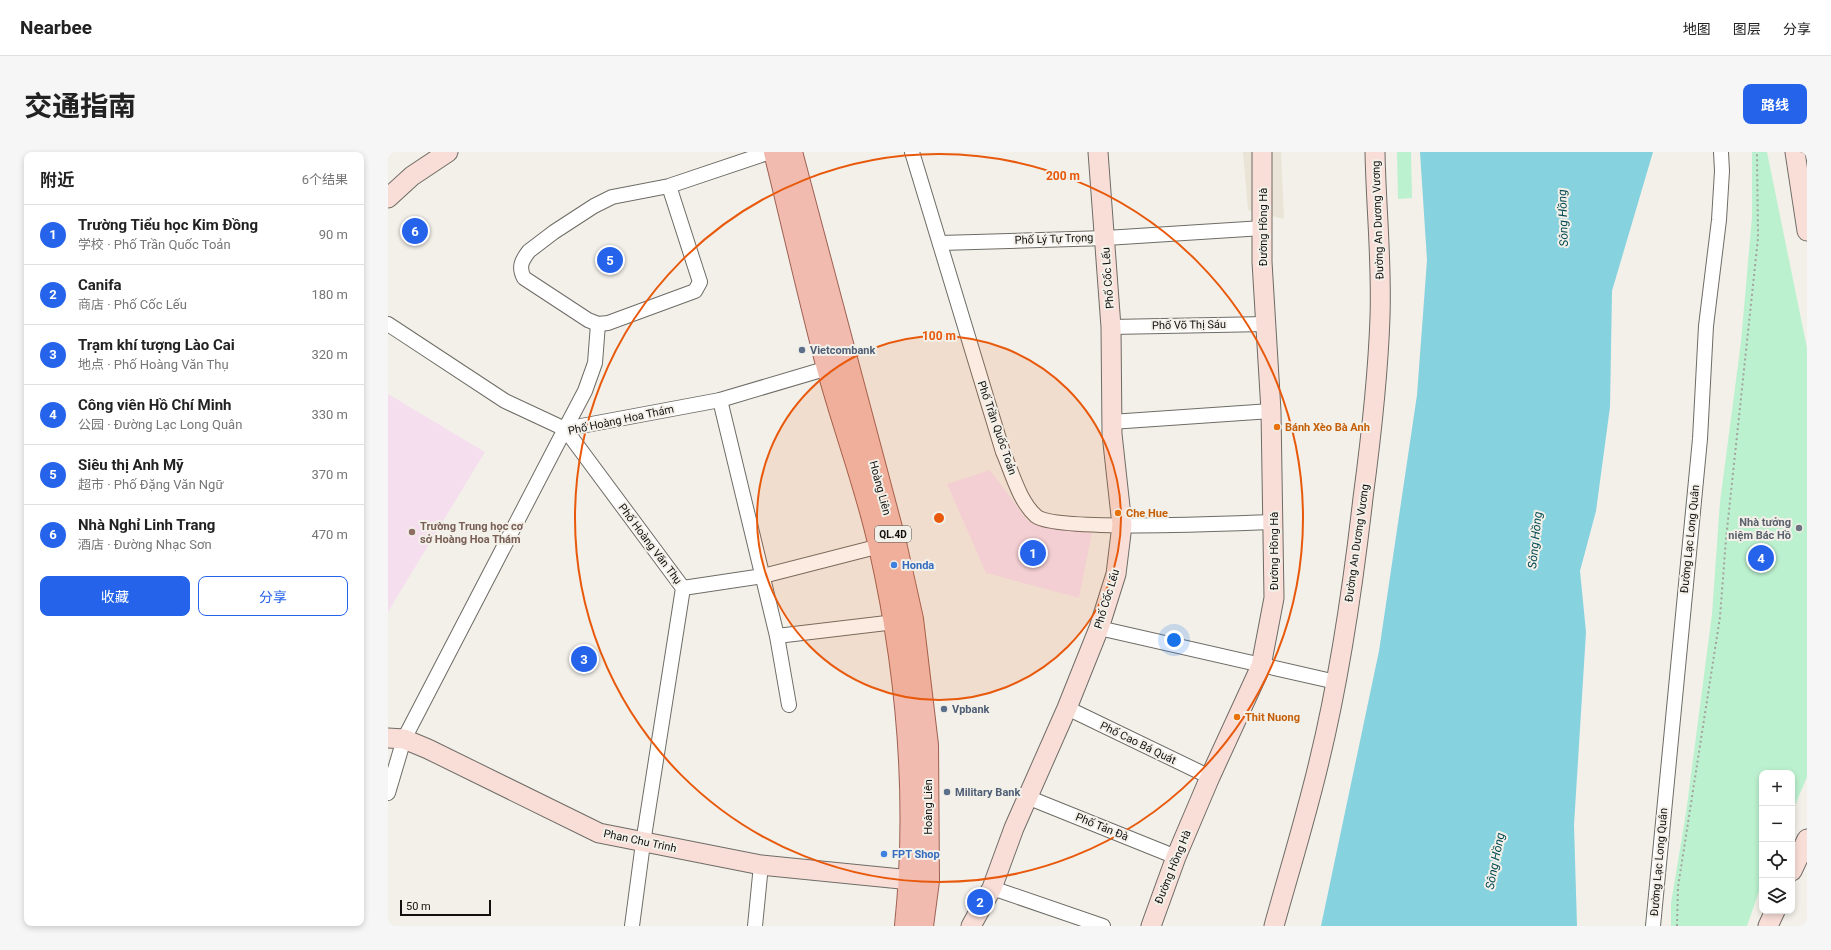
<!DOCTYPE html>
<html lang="zh">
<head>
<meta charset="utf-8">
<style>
	:root { --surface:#fff; --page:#f6f6f6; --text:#222; --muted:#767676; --line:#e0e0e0; --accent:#2563eb }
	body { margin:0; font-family:Roboto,"Noto Sans SC",sans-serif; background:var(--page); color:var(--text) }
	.controls { position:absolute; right:12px; bottom:12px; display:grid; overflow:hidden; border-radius:8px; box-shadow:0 2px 6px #0003 }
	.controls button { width:36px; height:36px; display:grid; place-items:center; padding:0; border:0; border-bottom:1px solid var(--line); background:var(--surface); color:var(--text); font:20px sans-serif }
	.scale { position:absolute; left:12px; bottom:10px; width:91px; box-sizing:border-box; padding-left:4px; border:2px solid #11100e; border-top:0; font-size:11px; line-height:14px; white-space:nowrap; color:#11100e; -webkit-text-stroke:3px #f3f0e9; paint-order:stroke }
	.you { position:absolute; left:786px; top:488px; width:14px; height:14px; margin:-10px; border:3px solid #fff; border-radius:50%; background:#1a73e8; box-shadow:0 0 0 6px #1a73e833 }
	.badge { display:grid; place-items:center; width:26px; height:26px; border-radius:50%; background:var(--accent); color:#fff; font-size:13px; font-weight:700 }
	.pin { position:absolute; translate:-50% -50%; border:2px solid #fff; box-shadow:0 1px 4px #0006 }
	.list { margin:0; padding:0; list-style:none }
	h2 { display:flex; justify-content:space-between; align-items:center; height:52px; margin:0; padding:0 16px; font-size:17px }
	h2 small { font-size:13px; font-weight:400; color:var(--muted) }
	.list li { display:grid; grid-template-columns:26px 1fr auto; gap:12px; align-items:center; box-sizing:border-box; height:60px; padding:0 16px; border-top:1px solid var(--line) }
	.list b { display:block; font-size:15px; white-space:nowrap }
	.list p { margin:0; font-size:13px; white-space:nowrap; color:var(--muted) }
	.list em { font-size:13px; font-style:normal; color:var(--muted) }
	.actions { display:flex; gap:8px; padding:12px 16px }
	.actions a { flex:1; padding:9px 0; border:1px solid var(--accent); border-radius:8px; text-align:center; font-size:14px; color:var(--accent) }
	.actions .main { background:var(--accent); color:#fff }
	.icon { flex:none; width:22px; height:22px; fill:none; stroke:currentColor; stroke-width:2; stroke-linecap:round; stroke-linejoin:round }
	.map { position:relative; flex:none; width:1419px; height:774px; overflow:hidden; border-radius:8px }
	header { display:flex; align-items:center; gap:24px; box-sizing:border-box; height:56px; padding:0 20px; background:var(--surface); border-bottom:1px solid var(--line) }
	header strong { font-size:19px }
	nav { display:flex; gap:22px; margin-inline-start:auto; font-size:14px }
	.intro { display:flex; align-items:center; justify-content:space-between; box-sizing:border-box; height:96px; padding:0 24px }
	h1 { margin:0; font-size:28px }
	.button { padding:10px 18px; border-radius:8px; background:var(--accent); color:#fff; font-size:14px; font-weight:700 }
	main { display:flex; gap:24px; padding:0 24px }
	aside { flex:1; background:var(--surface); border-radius:8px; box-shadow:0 2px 6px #0003 }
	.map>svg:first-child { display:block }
	.built { fill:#eae4d6 }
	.education { fill:#f5dfee }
	.green { fill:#bcf1cf }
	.water { fill:#87d2df }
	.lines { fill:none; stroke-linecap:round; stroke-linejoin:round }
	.street-casing { stroke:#6e6c66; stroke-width:16 }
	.secondary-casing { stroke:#6e6c66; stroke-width:21 }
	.primary-casing { stroke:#9e6154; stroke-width:24 }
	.path { stroke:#a4a29c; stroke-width:2; stroke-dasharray:2 3; stroke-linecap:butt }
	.street { stroke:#fff; stroke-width:14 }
	.secondary { stroke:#f9ddd7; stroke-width:19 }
	.primary { stroke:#f2bbaf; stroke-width:22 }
	.ring { fill:none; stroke:#e8590c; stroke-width:2 }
	.service-dot { fill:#5c6f8a; stroke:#f3f0e9; stroke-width:1.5 }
	.food-dot { fill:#e8710a; stroke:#f3f0e9; stroke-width:1.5 }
	.worship-dot { fill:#6b7280; stroke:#f3f0e9; stroke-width:1.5 }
	.education-dot { fill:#8d6e63; stroke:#f3f0e9; stroke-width:1.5 }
	.shop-dot { fill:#3f7fe0; stroke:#f3f0e9; stroke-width:1.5 }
	.labels { text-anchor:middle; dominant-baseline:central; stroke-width:4; stroke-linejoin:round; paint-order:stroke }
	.shield { fill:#f3f0e9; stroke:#555350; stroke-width:1 }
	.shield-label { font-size:10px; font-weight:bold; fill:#11100e }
	.street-label { font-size:11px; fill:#11100e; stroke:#f3f0e9 }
	.service-label { font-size:11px; font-weight:bold; fill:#4e5e75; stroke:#f3f0e9; text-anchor:start }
	.food-label { font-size:11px; font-weight:bold; fill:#c56008; stroke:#f3f0e9; text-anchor:start }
	.worship-label { font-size:11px; font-weight:bold; fill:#5b616d; stroke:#f3f0e9; text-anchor:end }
	.education-label { font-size:11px; font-weight:bold; fill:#785e54; stroke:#f3f0e9; text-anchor:start }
	.shop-label { font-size:11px; font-weight:bold; fill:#366cbe; stroke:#f3f0e9; text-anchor:start }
	.water-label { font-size:12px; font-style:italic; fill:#034a53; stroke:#f3f0e9 }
	.centre { fill:#e8590c; stroke:#f3f0e9; stroke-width:2 }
	.ring-label { font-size:12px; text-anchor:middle; font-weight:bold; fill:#e8590c; stroke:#f3f0e9; stroke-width:4; stroke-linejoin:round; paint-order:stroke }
</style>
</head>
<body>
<header>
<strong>Nearbee</strong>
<nav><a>地图</a><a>图层</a><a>分享</a></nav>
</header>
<div class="intro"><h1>交通指南</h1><a class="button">路线</a></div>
<main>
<aside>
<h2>附近<small>6个结果</small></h2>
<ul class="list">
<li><span class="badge">1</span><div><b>Trường Tiểu học Kim Đồng</b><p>学校 · Phố Trần Quốc Toản</p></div><em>90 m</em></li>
<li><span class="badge">2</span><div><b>Canifa</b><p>商店 · Phố Cốc Lếu</p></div><em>180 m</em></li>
<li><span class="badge">3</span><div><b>Trạm khí tượng Lào Cai</b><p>地点 · Phố Hoàng Văn Thụ</p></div><em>320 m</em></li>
<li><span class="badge">4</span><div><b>Công viên Hồ Chí Minh</b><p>公园 · Đường Lạc Long Quân</p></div><em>330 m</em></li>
<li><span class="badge">5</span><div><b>Siêu thị Anh Mỹ</b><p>超市 · Phố Đặng Văn Ngữ</p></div><em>370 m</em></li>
<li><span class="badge">6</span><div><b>Nhà Nghỉ Linh Trang</b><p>酒店 · Đường Nhạc Sơn</p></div><em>470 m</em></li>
</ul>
<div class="actions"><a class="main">收藏</a><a>分享</a></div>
</aside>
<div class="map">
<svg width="1419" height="774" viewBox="0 0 1419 774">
	<rect width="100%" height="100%" fill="#f3f0e9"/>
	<!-- built -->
	<path class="built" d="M855 0H893L896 67 860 58Z"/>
	<!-- education -->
	<g class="education">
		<path d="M0 242 97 300 0 460Z"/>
		<path d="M602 318 639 368 704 381 691 446 598 421 559 332Z"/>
	</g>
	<!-- green -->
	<g class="green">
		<path d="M1009 0H1023L1024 46 1010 47Z"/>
		<path d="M1364 0H1379L1419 196V625L1404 660V621H1374V731L1359 774H1283V751L1298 661 1324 462 1332 350 1353 190 1364 65Z"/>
	</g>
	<!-- water -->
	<path class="water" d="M1032 0H1265L1224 139 1222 255 1208 359 1192 419 1198 480 1186 673 1189 774H933L991 499 1029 243 1039 108Z"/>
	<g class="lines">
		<defs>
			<g id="street">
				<path d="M524 0 615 300C624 320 631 349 648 364 666 380 852 371 886 370"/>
				<path d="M281 34 312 130 307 139 220 171 210 172 200 168 136 126C130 115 134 108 141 99L166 80 206 54 224 45 281 34 382 0"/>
				<path d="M552 91 718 86 875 76"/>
				<path d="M0 172 117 249 177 277 295 436 255 691 244 774"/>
				<path d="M723 175 879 172"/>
				<path d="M332 248 389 484 401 553"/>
				<path d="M723 270 883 259"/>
				<path d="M177 277 197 239 207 211 210 172"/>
				<path d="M295 436 375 424 492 394"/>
				<path d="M711 476 948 530"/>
				<path d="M389 484 507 470"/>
				<path d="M679 556 822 625"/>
				<path d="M0 641 16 587 177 277 332 248 440 216"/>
				<path d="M639 645 788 705"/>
				<path d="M604 736 715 774"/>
				<path d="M367 774 373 713"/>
				<path d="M1265 774 1312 287 1318 174 1331 68 1334 19 1333 0"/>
			</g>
			<g id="secondary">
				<path d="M1407 0 1419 79"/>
				<path d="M0 46 24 24 60 0"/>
				<path d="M0 586 16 587 40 597 211 681 373 713 523 728"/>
				<path d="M1404 719 1419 687"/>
				<path d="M583 774 604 736 626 676 679 556 711 476 728 422 734 373 724 282 723 175 710 0"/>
				<path d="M763 774 788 705 822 625 873 514 886 446 883 259 874 110V0"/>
				<path d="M886 774C901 720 918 665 931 610 952 524 965 434 975 346 983 286 990 226 992 165 994 110 988 55 987 0"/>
				<path d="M1380 774 1387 759"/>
			</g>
			<g id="primary">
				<path d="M387 0C405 72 421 144 440 216 456 276 479 335 492 395 520 519 531 648 518 774"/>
				<path d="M403 0 507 391 524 467 539 593 540 729 534 774"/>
			</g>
		</defs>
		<!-- street casing -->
		<use href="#street" class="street-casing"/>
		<!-- secondary casing -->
		<use href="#secondary" class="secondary-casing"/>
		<!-- primary casing -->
		<use href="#primary" class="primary-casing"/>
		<!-- path -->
		<path class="path" d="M1289 774 1290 735 1332 465 1338 387 1370 86 1369 0"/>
		<!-- street -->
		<use href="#street" class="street"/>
		<!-- secondary -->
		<use href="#secondary" class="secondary"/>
		<!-- primary -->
		<use href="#primary" class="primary"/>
	</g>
	<!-- distance rings -->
	<circle cx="551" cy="366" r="182" fill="#e8590c" fill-opacity=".12"/>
	<g class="ring">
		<circle cx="551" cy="366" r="182"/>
		<circle cx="551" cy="366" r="364"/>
	</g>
	<!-- markers -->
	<g class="service-dot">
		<circle cx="414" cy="198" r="4"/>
		<circle cx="556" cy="557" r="4"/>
		<circle cx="559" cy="640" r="4"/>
	</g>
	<g class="food-dot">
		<circle cx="889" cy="275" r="4"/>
		<circle cx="730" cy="361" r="4"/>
		<circle cx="849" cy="565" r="4"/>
	</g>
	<circle class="worship-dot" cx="1411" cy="376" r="4"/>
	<circle class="education-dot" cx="24" cy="380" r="4"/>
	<g class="shop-dot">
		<circle cx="506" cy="413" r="4"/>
		<circle cx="496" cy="702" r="4"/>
	</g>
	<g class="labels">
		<!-- shield labels -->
		<rect class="shield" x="487" y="374" width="36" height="16" rx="3"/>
		<g class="shield-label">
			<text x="505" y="382">QL.4D</text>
		</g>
		<!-- street labels -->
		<g class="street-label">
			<text transform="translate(990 68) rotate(-92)">Đường An Dương Vương</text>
			<text transform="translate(875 75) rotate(-90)">Đường Hồng Hà</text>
			<text transform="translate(666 87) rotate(-2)">Phố Lý Tự Trọng</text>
			<text transform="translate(720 126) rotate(-94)">Phố Cốc Lếu</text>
			<text transform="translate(801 173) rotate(-1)">Phố Võ Thị Sáu</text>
			<text transform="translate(233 268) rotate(-12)">Phố Hoàng Hoa Thám</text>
			<text transform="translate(609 276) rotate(71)">Phố Trần Quốc Toản</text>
			<text transform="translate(492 336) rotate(75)">Hoàng Liên</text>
			<text transform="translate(1302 387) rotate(-84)">Đường Lạc Long Quân</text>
			<text transform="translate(969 391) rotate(-82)">Đường An Dương Vương</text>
			<text transform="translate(262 392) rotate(53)">Phố Hoàng Văn Thụ</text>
			<text transform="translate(886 399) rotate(-90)">Đường Hồng Hà</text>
			<text transform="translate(719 447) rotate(-73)">Phố Cốc Lếu</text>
			<text transform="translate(750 591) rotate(26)">Phố Cao Bá Quát</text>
			<text transform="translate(540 655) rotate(-90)">Hoàng Liên</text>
			<text transform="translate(714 675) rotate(22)">Phố Tản Đà</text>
			<text transform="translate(252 689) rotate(12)">Phan Chu Trinh</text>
			<text transform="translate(1271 710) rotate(-85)">Đường Lạc Long Quân</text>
			<text transform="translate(785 715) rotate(-68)">Đường Hồng Hà</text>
		</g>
		<!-- service labels -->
		<g class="service-label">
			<text x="422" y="198">Vietcombank</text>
			<text x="564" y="557">Vpbank</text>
			<text x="567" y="640">Military Bank</text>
		</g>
		<!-- food labels -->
		<g class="food-label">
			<text x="897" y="275">Bánh Xèo Bà Anh</text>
			<text x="738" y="361">Che Hue</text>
			<text x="857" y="565">Thit Nuong</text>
		</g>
		<!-- worship labels -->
		<g class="worship-label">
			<text x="1403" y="370">Nhà tưởng<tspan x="1403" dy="13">niệm Bác Hồ</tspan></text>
		</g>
		<!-- education labels -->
		<g class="education-label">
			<text x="32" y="374">Trường Trung học cơ<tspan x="32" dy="13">sở Hoàng Hoa Thám</tspan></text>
		</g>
		<!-- shop labels -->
		<g class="shop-label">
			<text x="514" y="413">Honda</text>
			<text x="504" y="702">FPT Shop</text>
		</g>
		<!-- water labels -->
		<g class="water-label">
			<text transform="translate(1175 66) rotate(-92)">Sông Hồng</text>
			<text transform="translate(1147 388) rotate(-84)">Sông Hồng</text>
			<text transform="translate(1107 709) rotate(-79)">Sông Hồng</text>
		</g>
	</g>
	<circle cx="551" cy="366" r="6" class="centre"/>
	<g class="ring-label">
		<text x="675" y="28">200 m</text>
		<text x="551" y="188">100 m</text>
	</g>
</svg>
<div class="controls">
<button>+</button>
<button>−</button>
<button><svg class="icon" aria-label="locate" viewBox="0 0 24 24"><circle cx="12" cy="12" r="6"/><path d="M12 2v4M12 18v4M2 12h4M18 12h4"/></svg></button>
<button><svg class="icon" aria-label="layers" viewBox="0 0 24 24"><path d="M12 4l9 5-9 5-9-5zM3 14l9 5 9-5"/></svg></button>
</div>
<div class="scale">50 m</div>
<div class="you"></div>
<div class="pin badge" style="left:645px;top:401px">1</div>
<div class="pin badge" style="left:592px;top:750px">2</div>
<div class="pin badge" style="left:196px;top:507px">3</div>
<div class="pin badge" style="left:1373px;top:406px">4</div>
<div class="pin badge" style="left:222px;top:108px">5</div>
<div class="pin badge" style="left:27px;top:79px">6</div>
</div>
</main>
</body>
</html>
